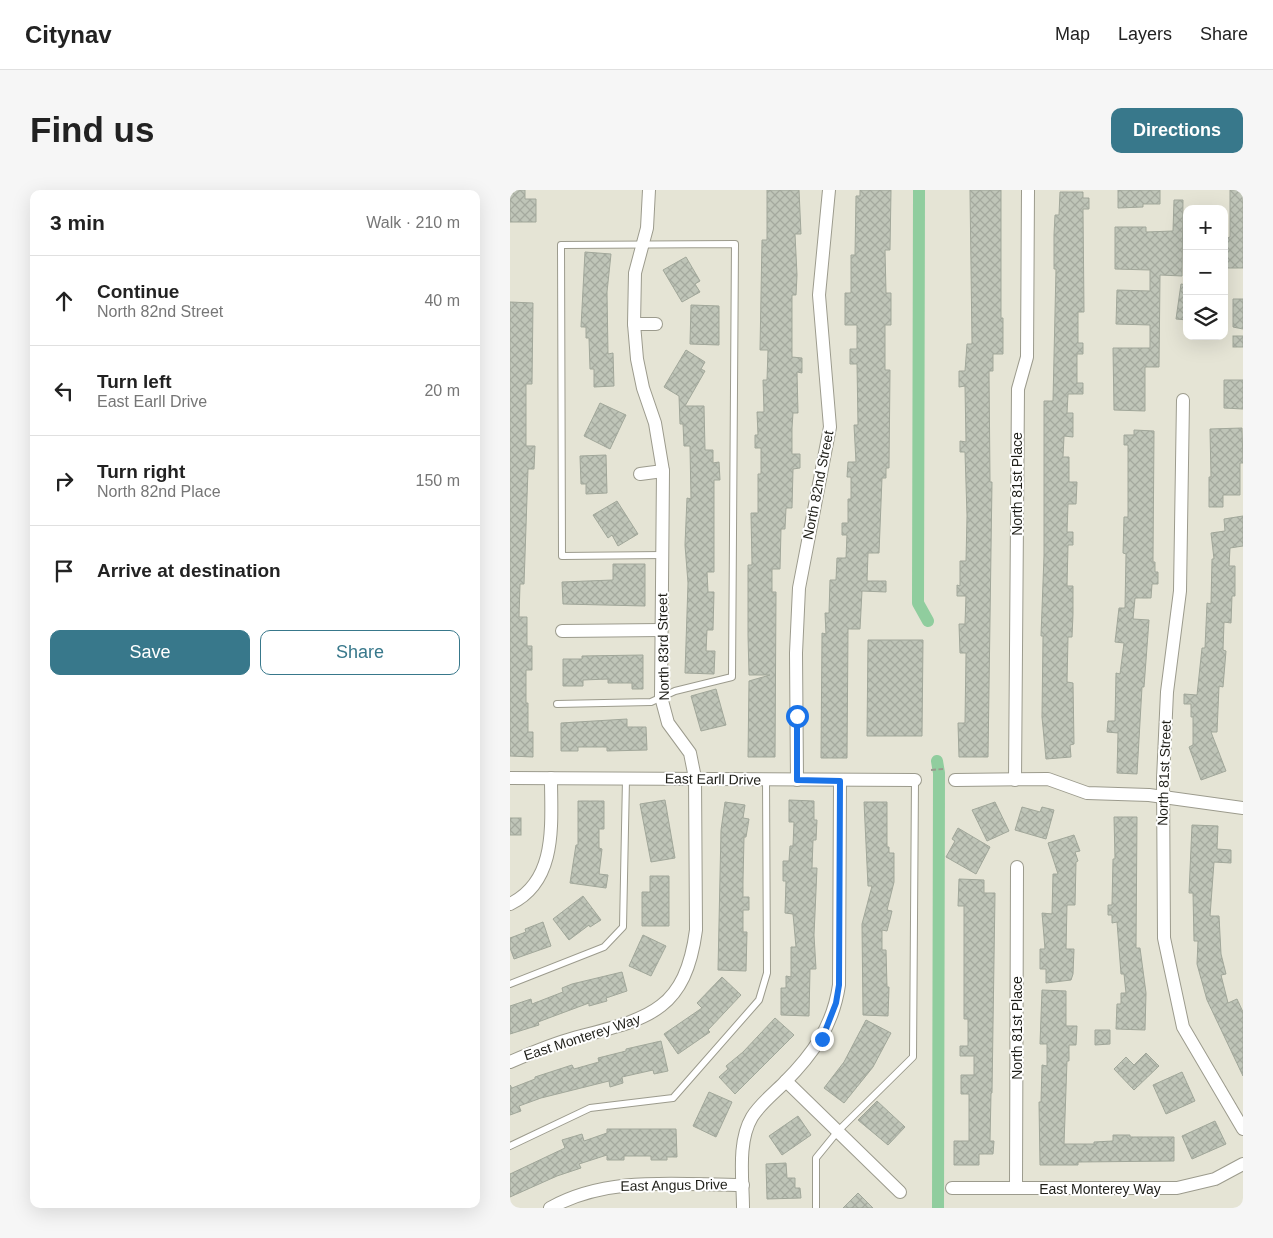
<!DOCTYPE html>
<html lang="en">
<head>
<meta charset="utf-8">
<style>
	:root { --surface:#fff; --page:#f6f6f6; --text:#222; --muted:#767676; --line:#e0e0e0; --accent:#38788b }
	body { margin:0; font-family:Arial,sans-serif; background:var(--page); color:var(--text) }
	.controls { position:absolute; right:15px; top:15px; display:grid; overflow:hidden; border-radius:10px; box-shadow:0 5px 20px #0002 }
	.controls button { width:45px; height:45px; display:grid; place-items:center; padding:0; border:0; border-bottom:1px solid var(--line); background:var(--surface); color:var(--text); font:25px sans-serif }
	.stop { position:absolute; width:15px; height:15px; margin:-11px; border:4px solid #1a73e8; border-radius:50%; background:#fff }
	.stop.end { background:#1a73e8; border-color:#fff; box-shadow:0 1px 5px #0008 }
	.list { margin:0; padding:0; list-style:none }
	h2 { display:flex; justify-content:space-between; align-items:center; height:65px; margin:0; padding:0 20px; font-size:21px }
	h2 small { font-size:16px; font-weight:400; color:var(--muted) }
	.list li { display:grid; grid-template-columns:32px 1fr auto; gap:15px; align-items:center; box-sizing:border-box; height:90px; padding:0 20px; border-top:1px solid var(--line) }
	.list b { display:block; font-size:19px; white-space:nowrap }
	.list p { margin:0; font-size:16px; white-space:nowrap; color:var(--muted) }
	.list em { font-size:16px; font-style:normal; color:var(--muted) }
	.actions { display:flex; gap:10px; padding:15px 20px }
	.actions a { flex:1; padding:11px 0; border:1px solid var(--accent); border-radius:10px; text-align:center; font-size:18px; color:var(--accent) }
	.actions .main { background:var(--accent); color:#fff }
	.icon { flex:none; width:28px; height:28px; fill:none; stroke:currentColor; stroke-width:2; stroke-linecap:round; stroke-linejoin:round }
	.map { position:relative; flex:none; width:733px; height:1018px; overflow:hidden; border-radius:10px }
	header { display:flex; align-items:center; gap:30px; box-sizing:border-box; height:70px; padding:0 25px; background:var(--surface); border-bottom:1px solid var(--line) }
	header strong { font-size:24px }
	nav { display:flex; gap:28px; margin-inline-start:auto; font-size:18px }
	.intro { display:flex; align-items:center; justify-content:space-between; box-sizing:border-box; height:120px; padding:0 30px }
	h1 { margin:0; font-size:35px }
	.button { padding:12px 22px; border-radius:10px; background:var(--accent); color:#fff; font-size:18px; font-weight:700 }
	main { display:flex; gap:30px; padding:0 30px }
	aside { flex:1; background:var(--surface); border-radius:10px; box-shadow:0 5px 20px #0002 }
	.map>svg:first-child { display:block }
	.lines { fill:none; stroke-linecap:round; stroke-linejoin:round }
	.canal { stroke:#90cd9e; stroke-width:12 }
	.building { fill:url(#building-cross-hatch); stroke:#a1a79a }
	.lane-casing { stroke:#9c9b8d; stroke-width:8 }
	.street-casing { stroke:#9c9b8d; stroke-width:14 }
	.path { stroke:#99998d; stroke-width:2; stroke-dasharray:5 2.5; stroke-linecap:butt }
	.lane { stroke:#fff; stroke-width:6 }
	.street { stroke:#fff; stroke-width:12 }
	.route { stroke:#1a73e8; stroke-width:6 }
	.labels { text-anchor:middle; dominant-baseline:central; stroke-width:4; stroke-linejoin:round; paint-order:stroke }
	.street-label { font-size:14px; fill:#1f1f19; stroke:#fff }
</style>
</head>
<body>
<header>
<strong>Citynav</strong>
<nav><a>Map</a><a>Layers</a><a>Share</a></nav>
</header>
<div class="intro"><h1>Find us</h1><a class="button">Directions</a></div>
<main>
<aside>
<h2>3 min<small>Walk · 210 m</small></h2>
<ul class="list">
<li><svg class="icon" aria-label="ahead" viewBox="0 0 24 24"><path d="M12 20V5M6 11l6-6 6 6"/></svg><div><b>Continue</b><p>North 82nd Street</p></div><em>40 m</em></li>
<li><svg class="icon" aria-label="left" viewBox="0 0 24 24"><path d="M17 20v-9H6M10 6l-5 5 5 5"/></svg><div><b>Turn left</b><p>East Earll Drive</p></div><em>20 m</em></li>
<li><svg class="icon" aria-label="right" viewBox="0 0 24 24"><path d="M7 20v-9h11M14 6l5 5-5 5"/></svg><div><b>Turn right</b><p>North 82nd Place</p></div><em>150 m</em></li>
<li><svg class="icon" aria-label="arrive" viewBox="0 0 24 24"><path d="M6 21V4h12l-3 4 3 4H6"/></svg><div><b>Arrive at destination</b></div></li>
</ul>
<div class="actions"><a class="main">Save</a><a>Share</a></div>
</aside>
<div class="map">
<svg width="733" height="1018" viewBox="0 0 733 1018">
	<defs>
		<pattern id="building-cross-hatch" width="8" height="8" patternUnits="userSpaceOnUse" patternTransform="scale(1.25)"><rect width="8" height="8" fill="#bfc5b8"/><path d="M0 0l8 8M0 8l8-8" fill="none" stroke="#a4a99e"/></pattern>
	</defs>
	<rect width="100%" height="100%" fill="#e5e4d5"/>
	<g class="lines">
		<!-- canal -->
		<g class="canal">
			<path d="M409 0 408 413 418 431"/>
			<path d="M427 571 429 583 428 1018"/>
		</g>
	</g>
	<!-- building -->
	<g class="building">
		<path d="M0 0H15V9H26V32H0Z"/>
		<path d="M257 0H289L291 44H285L287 85 286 105H282V167L292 168V183L287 182 288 223H283L282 238V264H290V278L283 279 282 318H276L275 339H271L270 379H262V402H266L265 567H238L239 491 260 485H239L238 445V375H242L241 323H248V284H251V258H245V245H248L247 222H254L253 190H257L258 160H250L252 50H257Z"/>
		<path d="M350 0H381L380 60H375L376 103H381V135H375V180H380L379 278H376V288H372L369 363H358L357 391H376V402L352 401 350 439H338L337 568H311L312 443 316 444 315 423H319L320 390H326L327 368H336L337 345H332V333H338V309H341V287H337L338 272H346L344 235H348L347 174H340V159H347V135H335V103H341V65H345L346 6H350Z"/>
		<path d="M460 0H491V128H493V164H483V181H479L480 292H482L478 567H449L448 533H455L456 463H450L449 434H455L456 406H447V395L450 396V371H456L457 326 455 262H450V251L456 252 455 196 449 197V181H455L457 154H462Z"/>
		<path d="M608 0H650V14H633V17L608 18Z"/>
		<path d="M720 0H733V78H714V49L720 47Z"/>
		<path d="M550 2H573V8H579V19H573L574 122H568V153H573V164H567V193H573V204H558L557 223H563V247L554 246 553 267H559V292H567L566 314H558L557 342H563V355H558L557 396H563V424L562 447H558L557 492 563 493 564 554 560 555 561 567 536 569 532 527 533 446H531L534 366V211H543L546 79H544V45L545 25H549Z"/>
		<path d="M664 10H673L672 86 650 85 649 177H635V221L604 220 603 158H640V135L606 134 607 100 640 101V80L605 79V37H636V42L663 41Z"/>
		<path d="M75 62 101 64 97 102 98 164 103 163 104 196 84 197V179H80L79 148H76V137H71Z"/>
		<path d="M176 67 190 91 185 94 190 102 172 112 153 80Z"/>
		<path d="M671 94 677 95V130L666 129Z"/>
		<path d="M723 109H733V139L723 137Z"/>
		<path d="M0 112 23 113 22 194H16V256H25L24 279H18L14 394H10L9 427H17V456H22V480H16V513H18V542H23V567L0 566Z"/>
		<path d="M181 115 209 116V155L180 154Z"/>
		<rect x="723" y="146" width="10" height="11"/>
		<path d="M176 160 195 172 191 179 195 181 175 216H194L195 260H203V273L209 272 210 290H204V382H197L198 402H204L203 440H197L196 461H205L204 484 175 483 178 393 175 355 177 308 181 309 180 256H174L173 234H170L169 206 154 197Z"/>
		<path d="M714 190H733V219L714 218Z"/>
		<path d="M90 213 116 225 100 259 74 246Z"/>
		<path d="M732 238 733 273H730V305H713V317H699V287H701L700 239Z"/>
		<path d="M624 240 644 241 643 372H645V382H648V394H642L641 408H625L623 429 639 430 634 497H632L627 584 607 583 608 543 597 542 598 531H605L606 483 610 484 614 453 605 452 609 418H615L616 364 613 363 614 327H618V255H614V245H624Z"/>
		<path d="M96 265 97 303 76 304V294H71L70 266Z"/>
		<path d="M107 311 128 344 108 356 102 345 98 348 83 325Z"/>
		<path d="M733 326V356L720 358 719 376H725V406H722L721 433 714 432 713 460 716 461 713 497 709 496 707 542H701L716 581 691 590 679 557 683 555V527H681V514H674V504L687 505 692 458H695L697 413 701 414 702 369H704L701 343 715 341 714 329Z"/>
		<path d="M103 374H135V416L53 414 52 392 103 390Z"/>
		<path d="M358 450H413L412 546H357Z"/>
		<path d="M133 465V499H122V493H98V489L73 490V496H53V469H72V466Z"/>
		<path d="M206 499 216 535 191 541 181 506Z"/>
		<path d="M117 529V537H136L137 560 97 561V557H68V561H51V533Z"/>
		<path d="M155 610 165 668 141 672 130 614Z"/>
		<path d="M279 610 304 611V630H307L306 650H303L302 678H307L304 745 306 779H300L299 826 271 825V798H276V786L281 787V757H286L283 724 275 723 276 691H273V671H279L280 656H283L284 632H279Z"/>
		<path d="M68 611H94V639H89V658L92 659 89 684 98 685 96 698 60 693 66 655H68Z"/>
		<path d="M215 612 235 615 233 628 239 629 236 647H234L233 691V707H239V720H233V742H237L236 781 208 780 211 640Z"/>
		<path d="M354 612H377V657H379V663H384V692L377 720 382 721 377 741 372 740V760H376L377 797H379L378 826 353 825 352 734 362 696H358Z"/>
		<path d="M485 612 499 641 477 651 462 620Z"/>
		<path d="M512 617 530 622 532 617 544 620 536 649 505 640Z"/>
		<path d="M604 627H627L626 758H630L636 803 635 840 606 839 607 814H611V803H616L614 784H611L607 732 602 733V725H598V715H602L603 669H605Z"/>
		<rect x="0" y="628" width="11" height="17"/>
		<path d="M682 635 708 636 707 659 721 660V673L704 672 700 726H709L711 764 716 784 711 785 718 813 727 809 733 822V886L697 810 687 774 688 751H684L683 703H679Z"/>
		<path d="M448 638 480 657 466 684 436 667 445 651 442 649Z"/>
		<path d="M564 645 570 661 565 662 568 671 566 672 565 715H557L556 759H564L563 784 561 790 536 793V779H530V759H535L532 723 542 724 543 684H548L538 653Z"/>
		<path d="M140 686H159V736H132V702H140Z"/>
		<path d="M449 689 474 690V703H485L482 903H481L480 951H484L483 964H469V975H444V951H459V904H451V885H464V866H450V856H458V829H454V716H448Z"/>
		<path d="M73 706 91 730 80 737 79 735 59 750 43 729Z"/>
		<path d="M33 732 41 756 4 769 0 758V748L16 742 15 739Z"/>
		<path d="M133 745 156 756 141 786 119 776Z"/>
		<path d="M112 782 117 801 96 808 97 811 79 816V813L28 832 29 835 0 844V816L21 809 22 814 53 802 52 798 62 794Z"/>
		<path d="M212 787 231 805 198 840 200 842 168 864 154 844 192 818 187 813Z"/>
		<path d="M532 800 556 801V836H567L566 855H559V871H557L554 954H584V952L603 951V945H620V947H664V971L568 972V975H530L529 912H531L532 875 537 876V854H530Z"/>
		<path d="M265 828 284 845 225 904 209 887 218 879 216 876 233 862Z"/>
		<path d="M356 830 381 843 363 877 334 913 314 898 334 872Z"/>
		<path d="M585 840H600V854L585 855Z"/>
		<path d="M151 851 158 881 144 884 143 880 112 887 113 893 100 897 99 891 31 908 9 916 11 921 0 925V895L2 898 25 889V887L62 875 64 879 89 872 88 868 116 861V859Z"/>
		<path d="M636 863 649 876 624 900 604 879 616 867 624 875Z"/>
		<path d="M672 882 685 911 656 924 643 895Z"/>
		<path d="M199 902 222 912 206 947 183 936Z"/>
		<path d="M367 911 395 937 378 955 348 930Z"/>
		<path d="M288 926 301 945 272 965 259 946Z"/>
		<path d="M705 931 716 954 682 969 672 946Z"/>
		<path d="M97 939H166L167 967H157V970H141V966H114V970H97V965L69 974 71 978 47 986 0 1007V984L55 958 52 950 72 944 74 951 97 943Z"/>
		<path d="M276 973 277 988H285V998H290L291 1008 257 1009 256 974Z"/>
		<path d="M348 1003 363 1018H333Z"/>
	</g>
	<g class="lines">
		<defs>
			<g id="lane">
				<path d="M47 514 141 512 165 501 222 487 225 54 51 55 52 366 153 365"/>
				<path d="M0 794 94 757 113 737 116 589"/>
				<path d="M0 956 80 918 163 908 249 810 257 783 256 589"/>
				<path d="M306 1018V968L328 941 403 867 405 590"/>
			</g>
			<g id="street">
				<path d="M124 134H146"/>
				<path d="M673 210 670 401 657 502 653 589 654 748 673 837 733 939"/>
				<path d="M130 284 153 281"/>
				<path d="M52 441 151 440"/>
				<path d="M0 588 405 590"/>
				<path d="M287 590 286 463 289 398 320 237 309 105 319 0"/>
				<path d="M445 590 538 589 577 603 639 605 733 618"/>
				<path d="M505 590 508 199 517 167 518 0"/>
				<path d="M0 714C48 691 41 633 41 588"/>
				<path d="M0 872C21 863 42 854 64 848 135 829 175 824 186 740L185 588 180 563 158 533 151 507 153 281 145 233 133 198 127 169 124 134 125 83 137 38 139 0"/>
				<path d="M276 891 390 1002"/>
				<path d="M442 998H667L705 989 733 974"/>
				<path d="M506 998 507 677"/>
				<path d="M40 1018C99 985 168 995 233 995"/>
				<path d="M233 1018C233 990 227 952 242 927 250 914 263 904 274 893 303 864 323 836 329 795L330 591"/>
			</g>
		</defs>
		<!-- lane casing -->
		<use href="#lane" class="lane-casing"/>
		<!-- street casing -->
		<use href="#street" class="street-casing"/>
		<!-- path -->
		<path class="path" d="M421 580 433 579"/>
		<!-- lane -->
		<use href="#lane" class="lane"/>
		<!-- street -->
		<use href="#street" class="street"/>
	</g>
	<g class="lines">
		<!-- route -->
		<path class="route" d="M287 526V590L330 591 329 795 326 813 312 849"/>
	</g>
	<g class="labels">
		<!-- street labels -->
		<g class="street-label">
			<text transform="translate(507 294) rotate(-90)">North 81st Place</text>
			<text transform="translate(308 295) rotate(-79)">North 82nd Street</text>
			<text transform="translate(153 457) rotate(-91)">North 83rd Street</text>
			<text transform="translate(654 583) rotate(-88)">North 81st Street</text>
			<text transform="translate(203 589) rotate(1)">East Earll Drive</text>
			<text transform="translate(507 838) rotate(-90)">North 81st Place</text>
			<text transform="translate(72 847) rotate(-18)">East Monterey Way</text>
			<text transform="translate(164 995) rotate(-1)">East Angus Drive</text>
			<text x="590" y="999">East Monterey Way</text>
		</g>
	</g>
</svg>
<div class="controls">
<button>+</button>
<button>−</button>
<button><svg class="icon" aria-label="layers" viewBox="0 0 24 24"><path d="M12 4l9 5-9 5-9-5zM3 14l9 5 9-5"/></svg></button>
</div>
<div class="stop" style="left:287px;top:526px"></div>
<div class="stop end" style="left:312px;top:849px"></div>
</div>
</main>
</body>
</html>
